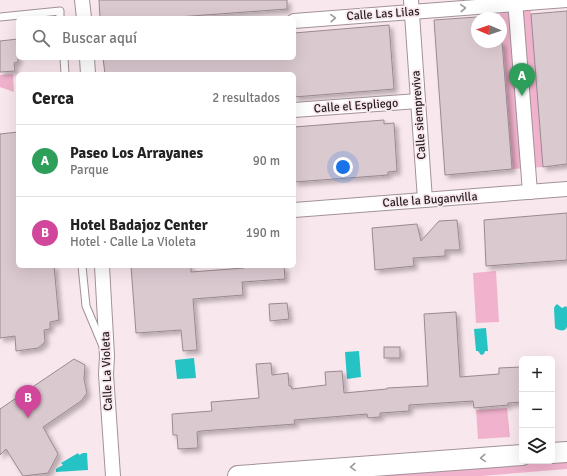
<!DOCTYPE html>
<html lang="es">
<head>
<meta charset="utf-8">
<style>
	:root { --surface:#fff; --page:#f2f2f2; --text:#222; --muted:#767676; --line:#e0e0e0; --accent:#d93025 }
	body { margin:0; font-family:Signika,sans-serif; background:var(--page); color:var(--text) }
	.controls { position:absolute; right:12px; bottom:12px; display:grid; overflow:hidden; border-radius:6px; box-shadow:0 4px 16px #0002 }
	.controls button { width:36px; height:36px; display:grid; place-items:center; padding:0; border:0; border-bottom:1px solid var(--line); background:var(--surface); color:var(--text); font:20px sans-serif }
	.compass { position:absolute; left:471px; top:12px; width:36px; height:36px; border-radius:50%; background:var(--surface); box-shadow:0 4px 16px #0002; rotate:272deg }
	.you { position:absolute; left:343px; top:167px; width:14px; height:14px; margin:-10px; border:3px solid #fff; border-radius:50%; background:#1a73e8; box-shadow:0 0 0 6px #1a73e833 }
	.badge { display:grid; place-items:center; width:26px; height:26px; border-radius:50%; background:var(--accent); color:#fff; font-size:13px; font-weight:700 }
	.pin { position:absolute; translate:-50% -33px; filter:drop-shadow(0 1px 2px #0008) }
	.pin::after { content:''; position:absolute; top:21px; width:14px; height:12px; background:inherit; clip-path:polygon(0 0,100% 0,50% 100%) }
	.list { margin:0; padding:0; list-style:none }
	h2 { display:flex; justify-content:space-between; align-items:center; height:52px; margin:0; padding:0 16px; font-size:17px }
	h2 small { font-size:13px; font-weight:400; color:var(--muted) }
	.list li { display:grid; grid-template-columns:26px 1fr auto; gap:12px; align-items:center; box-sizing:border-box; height:72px; padding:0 16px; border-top:1px solid var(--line) }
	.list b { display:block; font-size:15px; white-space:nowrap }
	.list p { margin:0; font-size:13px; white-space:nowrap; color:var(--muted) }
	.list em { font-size:13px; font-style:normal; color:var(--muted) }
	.icon { flex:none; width:22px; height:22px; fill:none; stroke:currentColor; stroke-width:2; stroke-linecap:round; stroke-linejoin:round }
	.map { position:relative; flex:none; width:567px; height:476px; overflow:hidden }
	.search { position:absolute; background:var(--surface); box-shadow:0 4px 16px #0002; left:16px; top:16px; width:280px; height:44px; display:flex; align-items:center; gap:10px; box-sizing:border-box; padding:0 14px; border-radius:6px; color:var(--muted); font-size:15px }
	.panel { position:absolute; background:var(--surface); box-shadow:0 4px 16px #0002; left:16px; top:72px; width:280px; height:196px; border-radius:6px }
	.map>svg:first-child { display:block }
	.green { fill:#f0b2cc }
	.water { fill:#25c3c4 }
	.building { fill:#dbc9d0; stroke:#9a8a90; filter:url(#shadow) }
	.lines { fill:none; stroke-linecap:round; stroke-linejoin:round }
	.lane-casing { stroke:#a29298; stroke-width:9 }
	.street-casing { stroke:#a29298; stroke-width:16 }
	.secondary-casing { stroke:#a29298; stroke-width:22 }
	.lane { stroke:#fff; stroke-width:7 }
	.street { stroke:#fff; stroke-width:14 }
	.secondary { stroke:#fff; stroke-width:20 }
	.oneway { stroke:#9c999a }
	.labels { text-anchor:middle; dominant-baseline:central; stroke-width:3.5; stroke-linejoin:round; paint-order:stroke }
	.street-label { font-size:12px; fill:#231c1f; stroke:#f9e7ee }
</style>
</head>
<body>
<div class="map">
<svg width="567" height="476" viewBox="0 0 567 476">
	<defs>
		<filter id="shadow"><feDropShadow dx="3.5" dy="3.5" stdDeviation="2" flood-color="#0004"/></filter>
	</defs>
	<rect width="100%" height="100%" fill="#f9e7ee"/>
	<!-- green -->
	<g class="green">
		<path d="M499 0H530L543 167 512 169Z"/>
		<path d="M13 74 14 92 0 87V75Z"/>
		<path d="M496 271 499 322 476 323 473 273Z"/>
		<path d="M507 408 510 437 478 439 476 410Z"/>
		<path d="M567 459V469L481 476H346L536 461H552Z"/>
	</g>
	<!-- water -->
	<g class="water">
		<path d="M557 304 562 308 566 306 567 308V327C565 332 559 331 555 328L554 308 555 306Z"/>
		<path d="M486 328 488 351H485L484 354 481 355 478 351H476L474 329Z"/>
		<path d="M359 351 361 377 347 379 345 352Z"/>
		<path d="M194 358 196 378 177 379 175 360Z"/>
		<path d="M78 453 79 455 83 453H87L88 470 56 472V469L63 465 61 463Z"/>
	</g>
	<!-- building -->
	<g class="building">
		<path d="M99 0H287V9L164 18H100Z"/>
		<path d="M567 11V164L543 167 531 14Z"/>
		<path d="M477 17V42H502L512 169 445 175 434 20Z"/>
		<path d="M389 25 394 89 294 97V74H105L103 58H294V33Z"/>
		<path d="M18 39V62L14 63 15 71 0 72V41Z"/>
		<path d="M384 120V124L394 123 397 171 388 172V175L294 182V127Z"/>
		<path d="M18 132V266H54L59 320 50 322V329L44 330 45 342 38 348 16 351 15 336 0 338V134Z"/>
		<path d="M567 213V260L486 266 484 220Z"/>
		<path d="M457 220 460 250H445V256L413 258 414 266 375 270 372 228 417 224 421 241 439 221Z"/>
		<path d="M131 266H191V272L244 268V266H284L285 279 242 282 243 295 193 299 197 350 183 351 181 330 136 333Z"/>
		<path d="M287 303 289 319 270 321 269 304Z"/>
		<path d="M456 312 460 377 499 374V368L522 367V402L508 403V405L474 408 473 401 409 405V411L380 413V417L368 418 367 414 294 420 295 424 201 431 197 432 198 448 178 449 177 435H173L172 414 212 411 211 402 259 398 256 364 271 363 272 375 288 373 289 386H291L292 389 326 385 325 372 342 371 344 393 387 389V388L428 386 424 314Z"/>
		<rect x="384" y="347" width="16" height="11"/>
		<path d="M74 359 85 365 84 379 87 393 81 401 43 427 58 454 48 473 23 476 6 449 0 455V409Z"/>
	</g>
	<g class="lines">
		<defs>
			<g id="lane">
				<path d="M0 17 60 11V18"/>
				<path d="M64 58 65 74"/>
				<path d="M82 266 86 306 102 344"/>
			</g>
			<g id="street">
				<path d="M82 0 84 18"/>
				<path d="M411 0 425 200"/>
				<path d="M515 0 530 192"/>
				<path d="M294 21 567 0"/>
				<path d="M87 58 88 74"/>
				<path d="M294 110 418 101"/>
				<path d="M294 210 567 189"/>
				<path d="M102 266 107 356 106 374 113 476"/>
			</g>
			<g id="secondary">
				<path d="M552 453 567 452"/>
				<path d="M238 476 522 455"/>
			</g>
		</defs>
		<!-- lane casing -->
		<use href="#lane" class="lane-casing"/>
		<!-- street casing -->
		<use href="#street" class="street-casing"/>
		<!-- secondary casing -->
		<use href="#secondary" class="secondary-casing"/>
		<!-- lane -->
		<use href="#lane" class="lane"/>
		<!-- street -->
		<use href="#street" class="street"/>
		<!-- secondary -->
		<use href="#secondary" class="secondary"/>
	</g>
	<!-- one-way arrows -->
	<defs><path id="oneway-chevron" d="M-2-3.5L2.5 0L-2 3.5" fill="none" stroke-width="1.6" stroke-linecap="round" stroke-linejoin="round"/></defs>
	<g class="oneway">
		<use href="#oneway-chevron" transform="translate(463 8) rotate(-4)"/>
		<use href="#oneway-chevron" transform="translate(333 18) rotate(-4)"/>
		<use href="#oneway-chevron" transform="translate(483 458) rotate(176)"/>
		<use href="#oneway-chevron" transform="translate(353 467) rotate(176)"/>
	</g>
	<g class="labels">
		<!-- street labels -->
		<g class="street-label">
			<text transform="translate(383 14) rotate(-4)">Calle Las Lilas</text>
			<text transform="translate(356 106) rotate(-4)">Calle el Espliego</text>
			<text transform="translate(419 115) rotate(-94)">Calle siempreviva</text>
			<text transform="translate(430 200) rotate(-4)">Calle la Buganvilla</text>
			<text transform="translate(107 371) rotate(-92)">Calle La Violeta</text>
		</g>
	</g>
</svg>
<div class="controls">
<button>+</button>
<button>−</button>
<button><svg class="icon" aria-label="layers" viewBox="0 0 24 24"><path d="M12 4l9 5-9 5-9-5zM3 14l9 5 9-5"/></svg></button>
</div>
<svg class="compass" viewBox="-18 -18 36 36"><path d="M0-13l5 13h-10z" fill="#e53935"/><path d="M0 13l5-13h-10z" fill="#767676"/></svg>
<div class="you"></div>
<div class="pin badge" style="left:522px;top:96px;background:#2e9e5b">A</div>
<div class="pin badge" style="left:28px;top:418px;background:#d1479c">B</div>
<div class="search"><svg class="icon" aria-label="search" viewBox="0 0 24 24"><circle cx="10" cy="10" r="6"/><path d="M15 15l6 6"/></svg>Buscar aquí</div>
<section class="panel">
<h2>Cerca<small>2 resultados</small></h2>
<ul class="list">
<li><span class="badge" style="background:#2e9e5b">A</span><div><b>Paseo Los Arrayanes</b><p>Parque</p></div><em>90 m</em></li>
<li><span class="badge" style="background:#d1479c">B</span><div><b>Hotel Badajoz Center</b><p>Hotel · Calle La Violeta</p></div><em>190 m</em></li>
</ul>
</section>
</div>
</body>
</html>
